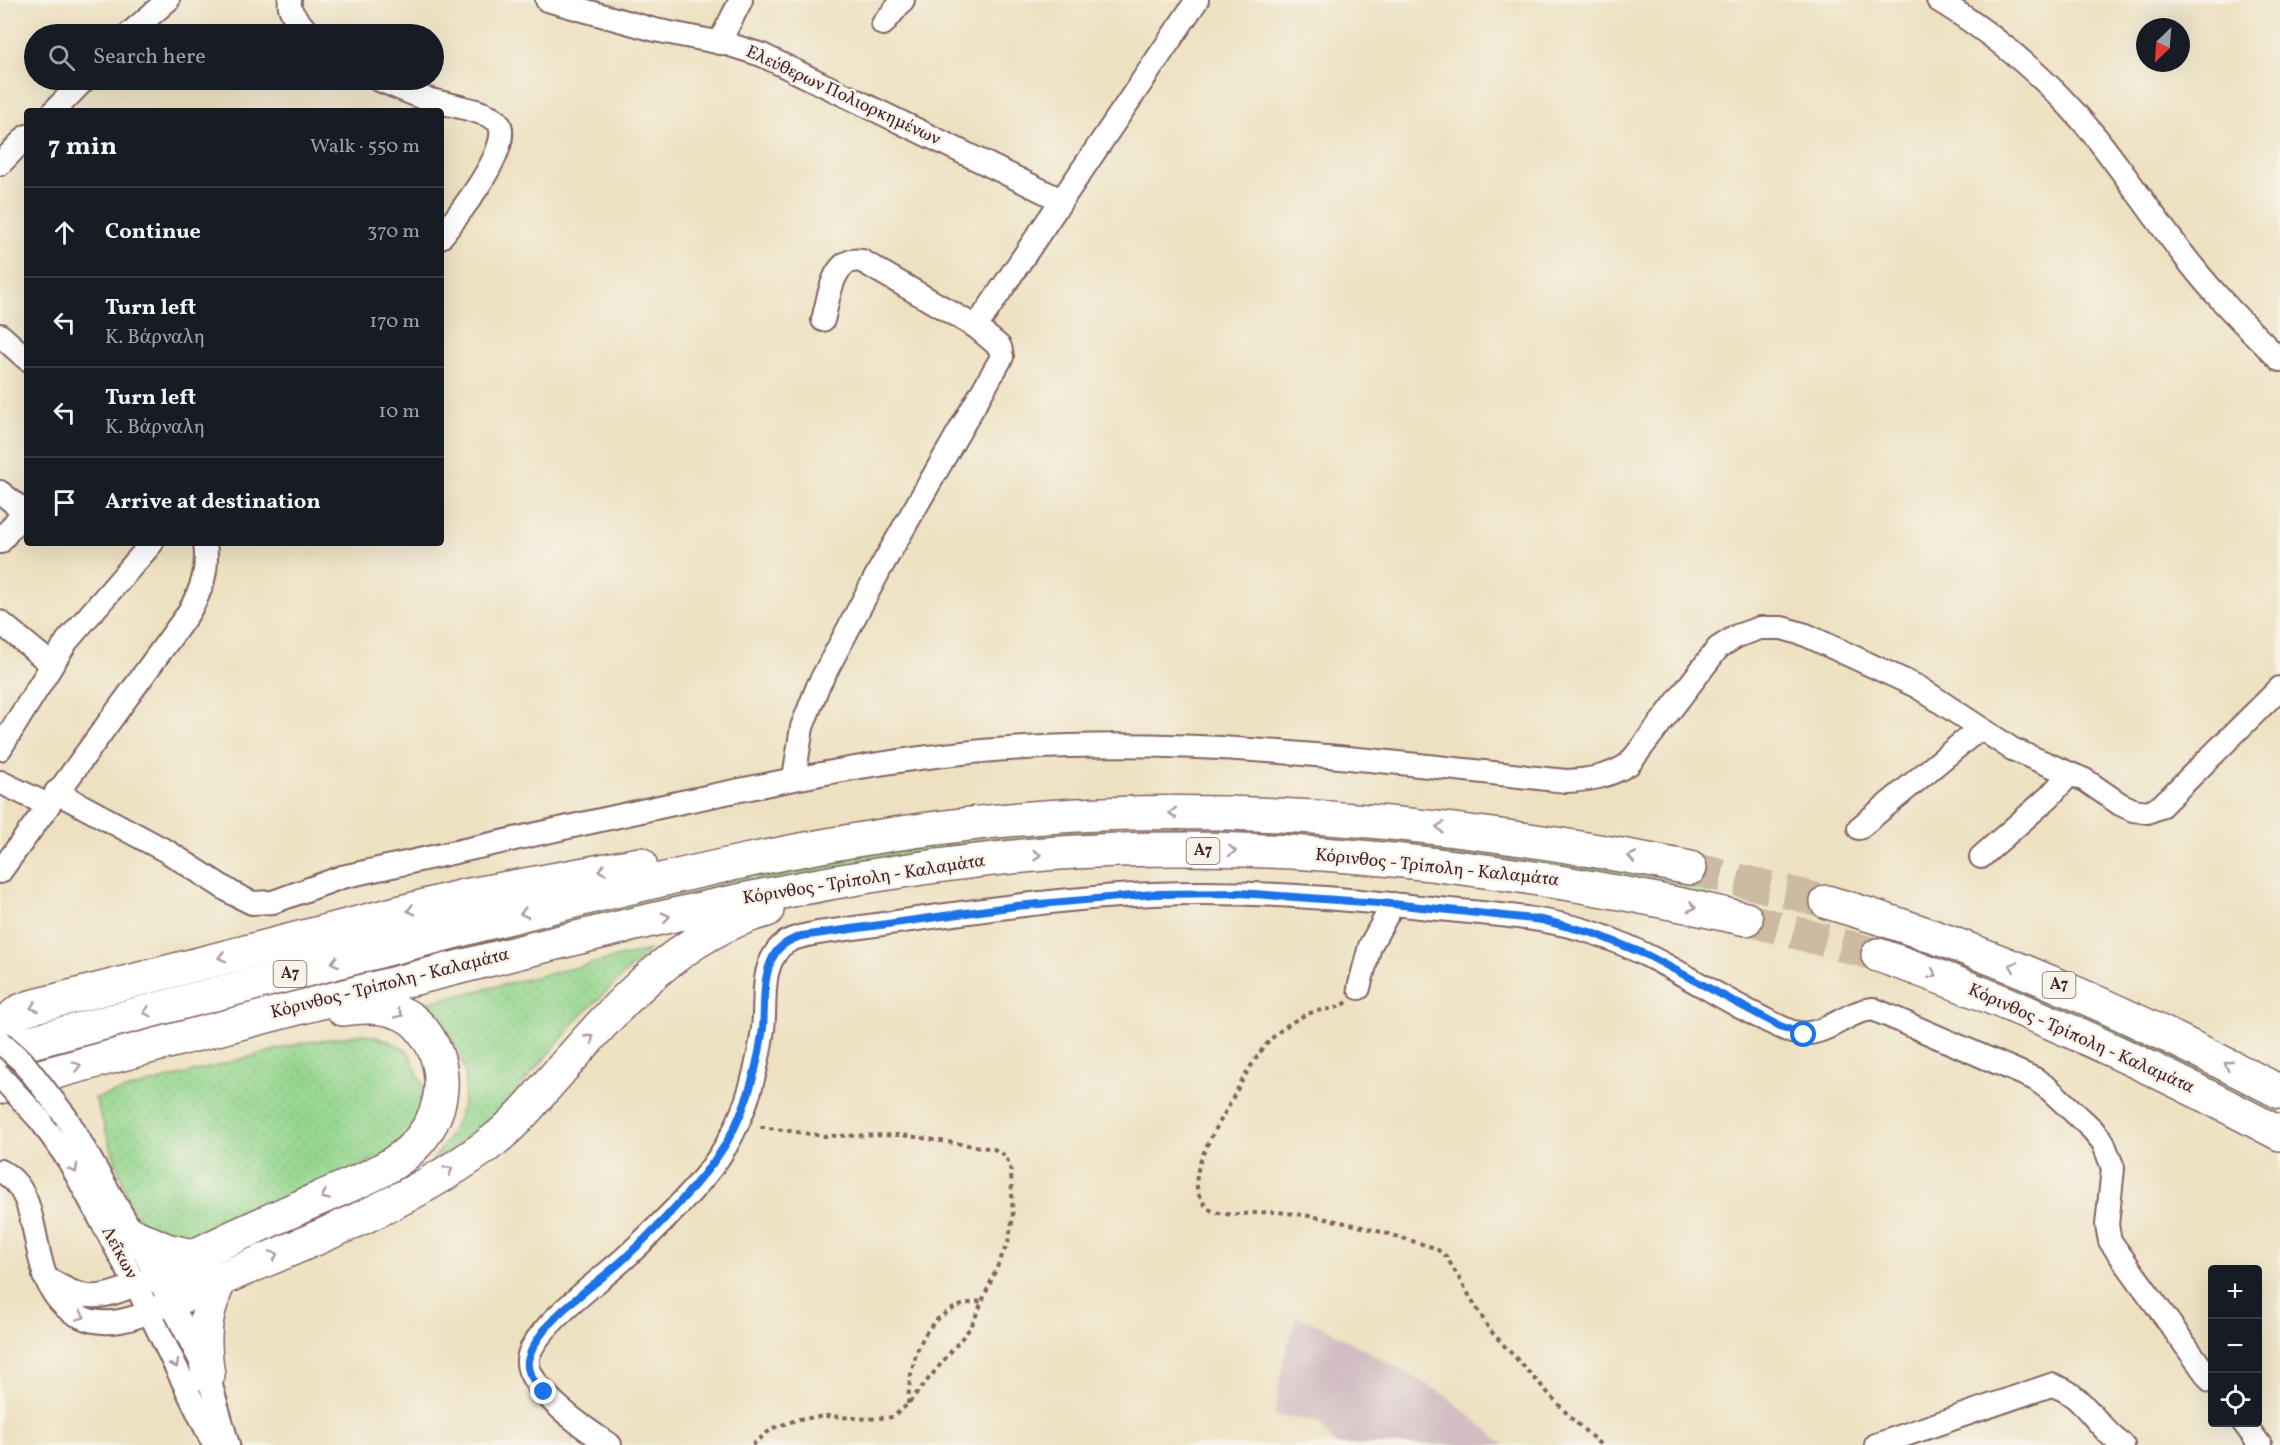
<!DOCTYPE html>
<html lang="en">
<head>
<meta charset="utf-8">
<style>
	:root { --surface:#171b24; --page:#242831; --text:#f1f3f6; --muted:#9ea1a6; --line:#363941 }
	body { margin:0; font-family:Vollkorn,serif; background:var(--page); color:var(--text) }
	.controls { position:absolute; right:18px; bottom:18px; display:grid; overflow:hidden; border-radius:6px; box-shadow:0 6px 24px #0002 }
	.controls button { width:54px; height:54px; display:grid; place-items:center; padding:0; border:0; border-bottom:2px solid var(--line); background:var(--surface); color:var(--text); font:30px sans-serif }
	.compass { position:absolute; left:2136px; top:18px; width:54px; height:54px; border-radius:50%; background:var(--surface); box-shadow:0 6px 24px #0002; rotate:205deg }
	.stop { position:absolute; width:18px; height:18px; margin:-14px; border:4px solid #1a73e8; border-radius:50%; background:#fff }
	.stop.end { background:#1a73e8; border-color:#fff; box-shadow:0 2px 6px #0008 }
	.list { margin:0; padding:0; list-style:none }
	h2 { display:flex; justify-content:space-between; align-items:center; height:78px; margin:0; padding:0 24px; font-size:26px }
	h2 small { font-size:20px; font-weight:400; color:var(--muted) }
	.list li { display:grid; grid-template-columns:39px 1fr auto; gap:18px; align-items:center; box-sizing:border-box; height:90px; padding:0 24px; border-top:2px solid var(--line) }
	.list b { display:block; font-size:22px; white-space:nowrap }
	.list p { margin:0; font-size:20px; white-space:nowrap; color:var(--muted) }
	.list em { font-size:20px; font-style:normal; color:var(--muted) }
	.icon { flex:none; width:33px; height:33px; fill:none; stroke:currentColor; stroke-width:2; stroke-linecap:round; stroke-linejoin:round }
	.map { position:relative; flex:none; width:2280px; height:1445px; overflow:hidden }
	.search { position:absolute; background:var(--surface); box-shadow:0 6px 24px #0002; left:24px; top:24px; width:420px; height:66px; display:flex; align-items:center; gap:15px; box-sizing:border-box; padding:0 21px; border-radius:33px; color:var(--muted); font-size:22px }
	.panel { position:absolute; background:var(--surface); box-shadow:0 6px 24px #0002; left:24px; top:108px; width:420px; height:438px; border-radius:6px }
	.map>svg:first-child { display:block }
	.industrial { fill:#d2bec2 }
	.grass { fill:url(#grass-dots); stroke:#6f7a5c; stroke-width:1.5 }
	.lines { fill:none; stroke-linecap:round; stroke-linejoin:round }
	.highway-tunnel { stroke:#ccbaa3; stroke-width:33; stroke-dasharray:33 16; stroke-linecap:butt }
	.minor-casing { stroke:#836360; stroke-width:26 }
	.highway-casing { stroke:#836360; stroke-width:36 }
	.path { stroke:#836360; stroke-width:4; stroke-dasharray:4.5 4.5; stroke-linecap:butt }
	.minor { stroke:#fff; stroke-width:22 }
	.highway { stroke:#fff; stroke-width:33 }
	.minor-bridge-casing { stroke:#836360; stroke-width:26; stroke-linecap:butt }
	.minor-bridge { stroke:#fff; stroke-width:22 }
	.oneway { stroke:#ae9aa0 }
	.route { stroke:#1a73e8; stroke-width:8 }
	.labels { text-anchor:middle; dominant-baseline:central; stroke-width:5; stroke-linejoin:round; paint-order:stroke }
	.shield { fill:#f7f3e8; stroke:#7e5f64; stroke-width:1.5 }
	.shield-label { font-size:16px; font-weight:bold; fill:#4a1f2b }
	.street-label { font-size:18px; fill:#4a1f2b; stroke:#f7f3e8 }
</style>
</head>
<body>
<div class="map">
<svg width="2280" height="1445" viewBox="0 0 2280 1445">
	<defs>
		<pattern id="grass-dots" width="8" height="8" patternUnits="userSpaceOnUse" patternTransform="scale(1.5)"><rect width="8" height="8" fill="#94d68e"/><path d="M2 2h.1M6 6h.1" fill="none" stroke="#81b77b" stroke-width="1.8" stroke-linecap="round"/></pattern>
	</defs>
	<rect width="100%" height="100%" fill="#f7f3e8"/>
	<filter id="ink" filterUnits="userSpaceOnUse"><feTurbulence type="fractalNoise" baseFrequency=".0167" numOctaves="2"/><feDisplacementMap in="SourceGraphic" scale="12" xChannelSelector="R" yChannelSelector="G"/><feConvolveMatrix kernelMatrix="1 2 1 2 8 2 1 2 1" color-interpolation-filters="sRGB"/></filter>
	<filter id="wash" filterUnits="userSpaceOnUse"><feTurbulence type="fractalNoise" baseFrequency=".008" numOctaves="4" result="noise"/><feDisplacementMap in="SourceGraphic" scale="24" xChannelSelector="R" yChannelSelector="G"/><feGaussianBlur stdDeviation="1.35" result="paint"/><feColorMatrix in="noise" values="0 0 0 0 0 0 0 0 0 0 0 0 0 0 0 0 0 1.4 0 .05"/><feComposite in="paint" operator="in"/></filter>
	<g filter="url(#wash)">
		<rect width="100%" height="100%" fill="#ede1c1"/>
		<!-- industrial -->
		<path class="industrial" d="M1297 1316 1328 1329 1445 1395 1505 1445H1335L1317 1421 1274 1416 1284 1357Z"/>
		<!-- grass -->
		<g class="grass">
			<path d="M1246 828 1431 839 1687 881 1712 887 1711 897 1113 837 0 1074V1064L583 912 820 860 1048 830Z"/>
			<path d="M1884 932 2026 985 2280 1107V1118L1882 942Z"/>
			<path d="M649 950 576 1021 505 1105 476 1132 426 1169C454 1135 480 1091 456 1047 451 1036 443 1024 433 1018 423 1013 407 1012 396 1010Z"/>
			<path d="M364 1034 389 1041 408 1051 422 1084 424 1101 418 1121 390 1153 190 1244 151 1231 132 1211 95 1098 302 1043Z"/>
		</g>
	</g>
	<g filter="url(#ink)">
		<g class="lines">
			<!-- highway-tunnel -->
			<g class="highway-tunnel">
				<path d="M1690 868 1827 902"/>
				<path d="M1746 919 1878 955"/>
			</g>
			<defs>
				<g id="minor">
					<path d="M290 0C287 13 302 25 310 34"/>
					<path d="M547 0 655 30 727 44 762 55 1061 200"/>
					<path d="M1938 0C1997 36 2051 82 2095 136 2129 179 2159 225 2193 267 2220 301 2250 330 2280 360"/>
					<path d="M883 24 903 0"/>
					<path d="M129 34 168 0"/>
					<path d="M719 43 741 0"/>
					<path d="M379 80C395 86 411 94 427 99 443 104 486 110 497 121 518 142 455 219 441 237"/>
					<path d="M54 111 84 80"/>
					<path d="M0 164 27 136"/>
					<path d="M976 327 1197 0"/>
					<path d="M0 335 27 359"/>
					<path d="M0 492 24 511"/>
					<path d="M0 542 27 507"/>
					<path d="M0 622 51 664"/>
					<path d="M0 749 67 641 152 543"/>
					<path d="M794 778 802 727 818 686 880 569 1002 357 1000 347 976 327 862 261C832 255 829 299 823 320"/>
					<path d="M0 782 48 805"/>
					<path d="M56 792 168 852 232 893 252 903 273 902 342 877C455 852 568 827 682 802 796 778 910 754 1026 748 1207 737 1386 762 1566 781 1590 780 1608 777 1629 764L1718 648 1737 636 1760 628H1782L1806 635 1918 687 2012 749 2085 780 2120 804 2133 810 2147 812 2160 807 2280 688"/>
					<path d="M1859 828 1980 728"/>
					<path d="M1981 857 2049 797 2069 775"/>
					<path d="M0 872 187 615C201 592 209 571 205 543"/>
					<path d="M1359 988 1370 946 1393 904"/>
					<path d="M66 1117 157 1276 208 1375 228 1445"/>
					<path d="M41 1121 69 1161 136 1285 214 1445"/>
					<path d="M0 1171C51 1194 20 1285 77 1315 104 1330 135 1319 160 1307"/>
					<path d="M44 1276C90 1307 102 1298 150 1279"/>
					<path d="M2243 1422 2260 1445"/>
					<path d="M610 1445C588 1431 525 1388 528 1360 530 1330 604 1278 627 1256 656 1229 697 1190 719 1157 744 1120 757 1073 763 1029 766 1005 761 974 775 954 784 938 802 936 818 933 929 918 1041 899 1153 894 1246 890 1338 898 1430 908 1485 914 1542 916 1594 933 1665 957 1724 1004 1792 1032 1825 1040 1842 1012 1873 1009L2035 1079 2049 1089 2092 1129 2103 1142 2113 1168 2107 1225 2110 1241 2212 1382"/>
					<path d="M1876 1445 2051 1385C2083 1392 2096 1428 2123 1445"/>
				</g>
				<g id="highway">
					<path d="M1827 902C1986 948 2134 1016 2280 1092"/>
					<path d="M1878 955C2017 1002 2150 1065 2280 1134"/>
					<path d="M0 1027 20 1011 31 1007 464 896 640 864"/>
					<path d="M0 1050C153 1010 307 970 460 930 652 880 847 831 1045 817 1262 802 1478 826 1690 868"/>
					<path d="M0 1087C161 1043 322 1001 484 961 669 914 855 870 1045 854 1279 836 1518 867 1746 919"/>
					<path d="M133 1235 166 1250 193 1256"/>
					<path d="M157 1276C208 1247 262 1224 316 1200 350 1184 393 1171 418 1142 448 1107 449 1061 420 1027 401 1005 369 1005 343 1009"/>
					<path d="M170 1302C278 1251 397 1214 493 1141 518 1122 538 1095 559 1072 616 1007 680 933 767 910"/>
					<path d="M208 1375C202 1336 204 1316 220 1279"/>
				</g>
			</defs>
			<!-- minor casing -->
			<use href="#minor" class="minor-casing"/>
			<!-- highway casing -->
			<use href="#highway" class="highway-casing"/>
			<!-- path -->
			<g class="path">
				<path d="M1347 1002C1337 1011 1325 1008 1313 1012 1303 1015 1290 1023 1281 1030 1253 1053 1236 1094 1218 1125 1205 1148 1183 1185 1208 1208 1221 1220 1257 1211 1275 1212 1330 1216 1383 1232 1435 1248L1446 1256 1489 1329 1572 1419 1601 1445"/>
				<path d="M908 1404C910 1355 925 1305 983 1301"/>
				<path d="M752 1445 773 1428 799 1419 828 1416 868 1419 893 1417 908 1404 971 1327 1008 1242 1013 1218 1011 1171 1006 1156 994 1149 902 1135 824 1136 756 1126"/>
			</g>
			<!-- minor -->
			<use href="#minor" class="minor"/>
			<!-- highway -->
			<use href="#highway" class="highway"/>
			<defs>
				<g id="minor-bridge">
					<path d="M0 1042 23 1062 66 1117"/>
					<path d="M0 1076 41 1121"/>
				</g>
			</defs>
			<!-- minor-bridge casing -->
			<use href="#minor-bridge" class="minor-bridge-casing"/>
			<!-- minor-bridge -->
			<use href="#minor-bridge" class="minor-bridge"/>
		</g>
		<!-- one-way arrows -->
		<defs><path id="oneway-chevron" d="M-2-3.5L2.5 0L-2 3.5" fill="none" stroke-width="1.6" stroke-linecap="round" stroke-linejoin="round" transform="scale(1.5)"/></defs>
		<g class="oneway">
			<use href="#oneway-chevron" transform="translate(1173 813) rotate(179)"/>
			<use href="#oneway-chevron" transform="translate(1440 827) rotate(-173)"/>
			<use href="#oneway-chevron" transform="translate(1232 851) rotate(2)"/>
			<use href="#oneway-chevron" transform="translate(1037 855) rotate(-5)"/>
			<use href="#oneway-chevron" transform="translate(1632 857) rotate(-169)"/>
			<use href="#oneway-chevron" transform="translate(602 870) rotate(170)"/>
			<use href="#oneway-chevron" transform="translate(1692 907) rotate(13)"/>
			<use href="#oneway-chevron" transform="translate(411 910) rotate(166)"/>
			<use href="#oneway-chevron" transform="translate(524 913) rotate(165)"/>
			<use href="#oneway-chevron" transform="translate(666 917) rotate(-13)"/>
			<use href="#oneway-chevron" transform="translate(222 957) rotate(166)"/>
			<use href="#oneway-chevron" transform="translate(335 962) rotate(165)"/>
			<use href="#oneway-chevron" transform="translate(2013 966) rotate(-158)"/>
			<use href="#oneway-chevron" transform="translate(1933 974) rotate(20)"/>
			<use href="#oneway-chevron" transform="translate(34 1007) rotate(162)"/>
			<use href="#oneway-chevron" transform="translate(147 1012) rotate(165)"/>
			<use href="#oneway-chevron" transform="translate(399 1014) rotate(25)"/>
			<use href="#oneway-chevron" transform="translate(590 1038) rotate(-46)"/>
			<use href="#oneway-chevron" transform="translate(2228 1065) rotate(-153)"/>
			<use href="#oneway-chevron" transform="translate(77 1066) rotate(-15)"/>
			<use href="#oneway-chevron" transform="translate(74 1169) rotate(61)"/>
			<use href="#oneway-chevron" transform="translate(449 1170) rotate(-33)"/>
			<use href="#oneway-chevron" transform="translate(325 1196) rotate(155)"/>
			<use href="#oneway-chevron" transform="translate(274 1255) rotate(-24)"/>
			<use href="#oneway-chevron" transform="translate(81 1316) rotate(22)"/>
			<use href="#oneway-chevron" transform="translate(175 1364) rotate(62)"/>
		</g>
	</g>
	<g class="lines" filter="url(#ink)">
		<!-- route -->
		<path class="route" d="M544 1392C535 1383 524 1371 529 1357 542 1317 597 1285 626 1257 654 1231 680 1203 704 1174 739 1134 756 1080 763 1028 765 1005 762 978 773 957 779 945 790 940 801 936L1016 906 1154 894 1240 893 1393 904 1542 920 1593 933 1647 955 1780 1026 1804 1035"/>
	</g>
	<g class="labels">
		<!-- shield labels -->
		<g class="shield">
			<rect x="1186.5" y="838" width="33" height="26" rx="4.5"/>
			<rect x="273.5" y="961" width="33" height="26" rx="4.5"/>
			<rect x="2042.5" y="972" width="33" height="26" rx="4.5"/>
		</g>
		<g class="shield-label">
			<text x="1203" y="851">Α7</text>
			<text x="290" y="974">Α7</text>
			<text x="2059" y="985">Α7</text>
		</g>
		<!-- street labels -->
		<g class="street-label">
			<text transform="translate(843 96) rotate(25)">Ελεύθερων Πολιορκημένων</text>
			<text transform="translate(1437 868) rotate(6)">Κόρινθος - Τρίπολη - Καλαμάτα</text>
			<text transform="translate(864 880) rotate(-9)">Κόρινθος - Τρίπολη - Καλαμάτα</text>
			<text transform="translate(390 984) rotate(-14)">Κόρινθος - Τρίπολη - Καλαμάτα</text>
			<text transform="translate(2081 1039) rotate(24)">Κόρινθος - Τρίπολη - Καλαμάτα</text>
			<text transform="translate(119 1253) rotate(62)">Λεΐκων</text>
		</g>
	</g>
</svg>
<div class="controls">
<button>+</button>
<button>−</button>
<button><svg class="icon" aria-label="locate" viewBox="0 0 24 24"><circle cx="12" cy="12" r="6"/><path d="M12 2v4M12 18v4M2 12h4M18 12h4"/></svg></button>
</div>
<svg class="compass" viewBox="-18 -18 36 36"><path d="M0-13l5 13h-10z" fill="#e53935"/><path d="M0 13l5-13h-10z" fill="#9ea1a6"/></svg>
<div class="stop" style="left:1804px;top:1035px"></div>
<div class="stop end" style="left:544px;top:1392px"></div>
<div class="search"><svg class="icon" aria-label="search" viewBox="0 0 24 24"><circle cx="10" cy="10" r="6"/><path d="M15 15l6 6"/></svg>Search here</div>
<section class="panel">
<h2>7 min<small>Walk · 550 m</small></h2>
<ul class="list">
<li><svg class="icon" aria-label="ahead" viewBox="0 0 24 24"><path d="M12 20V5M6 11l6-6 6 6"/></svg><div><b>Continue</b></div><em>370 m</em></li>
<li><svg class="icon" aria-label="left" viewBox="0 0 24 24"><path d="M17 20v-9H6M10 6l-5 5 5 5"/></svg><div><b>Turn left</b><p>Κ. Βάρναλη</p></div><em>170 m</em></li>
<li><svg class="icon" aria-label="left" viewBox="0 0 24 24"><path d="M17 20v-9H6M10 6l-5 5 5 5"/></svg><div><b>Turn left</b><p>Κ. Βάρναλη</p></div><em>10 m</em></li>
<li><svg class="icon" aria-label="arrive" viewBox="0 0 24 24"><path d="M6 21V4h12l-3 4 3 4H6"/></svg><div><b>Arrive at destination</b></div></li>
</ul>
</section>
</div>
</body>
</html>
